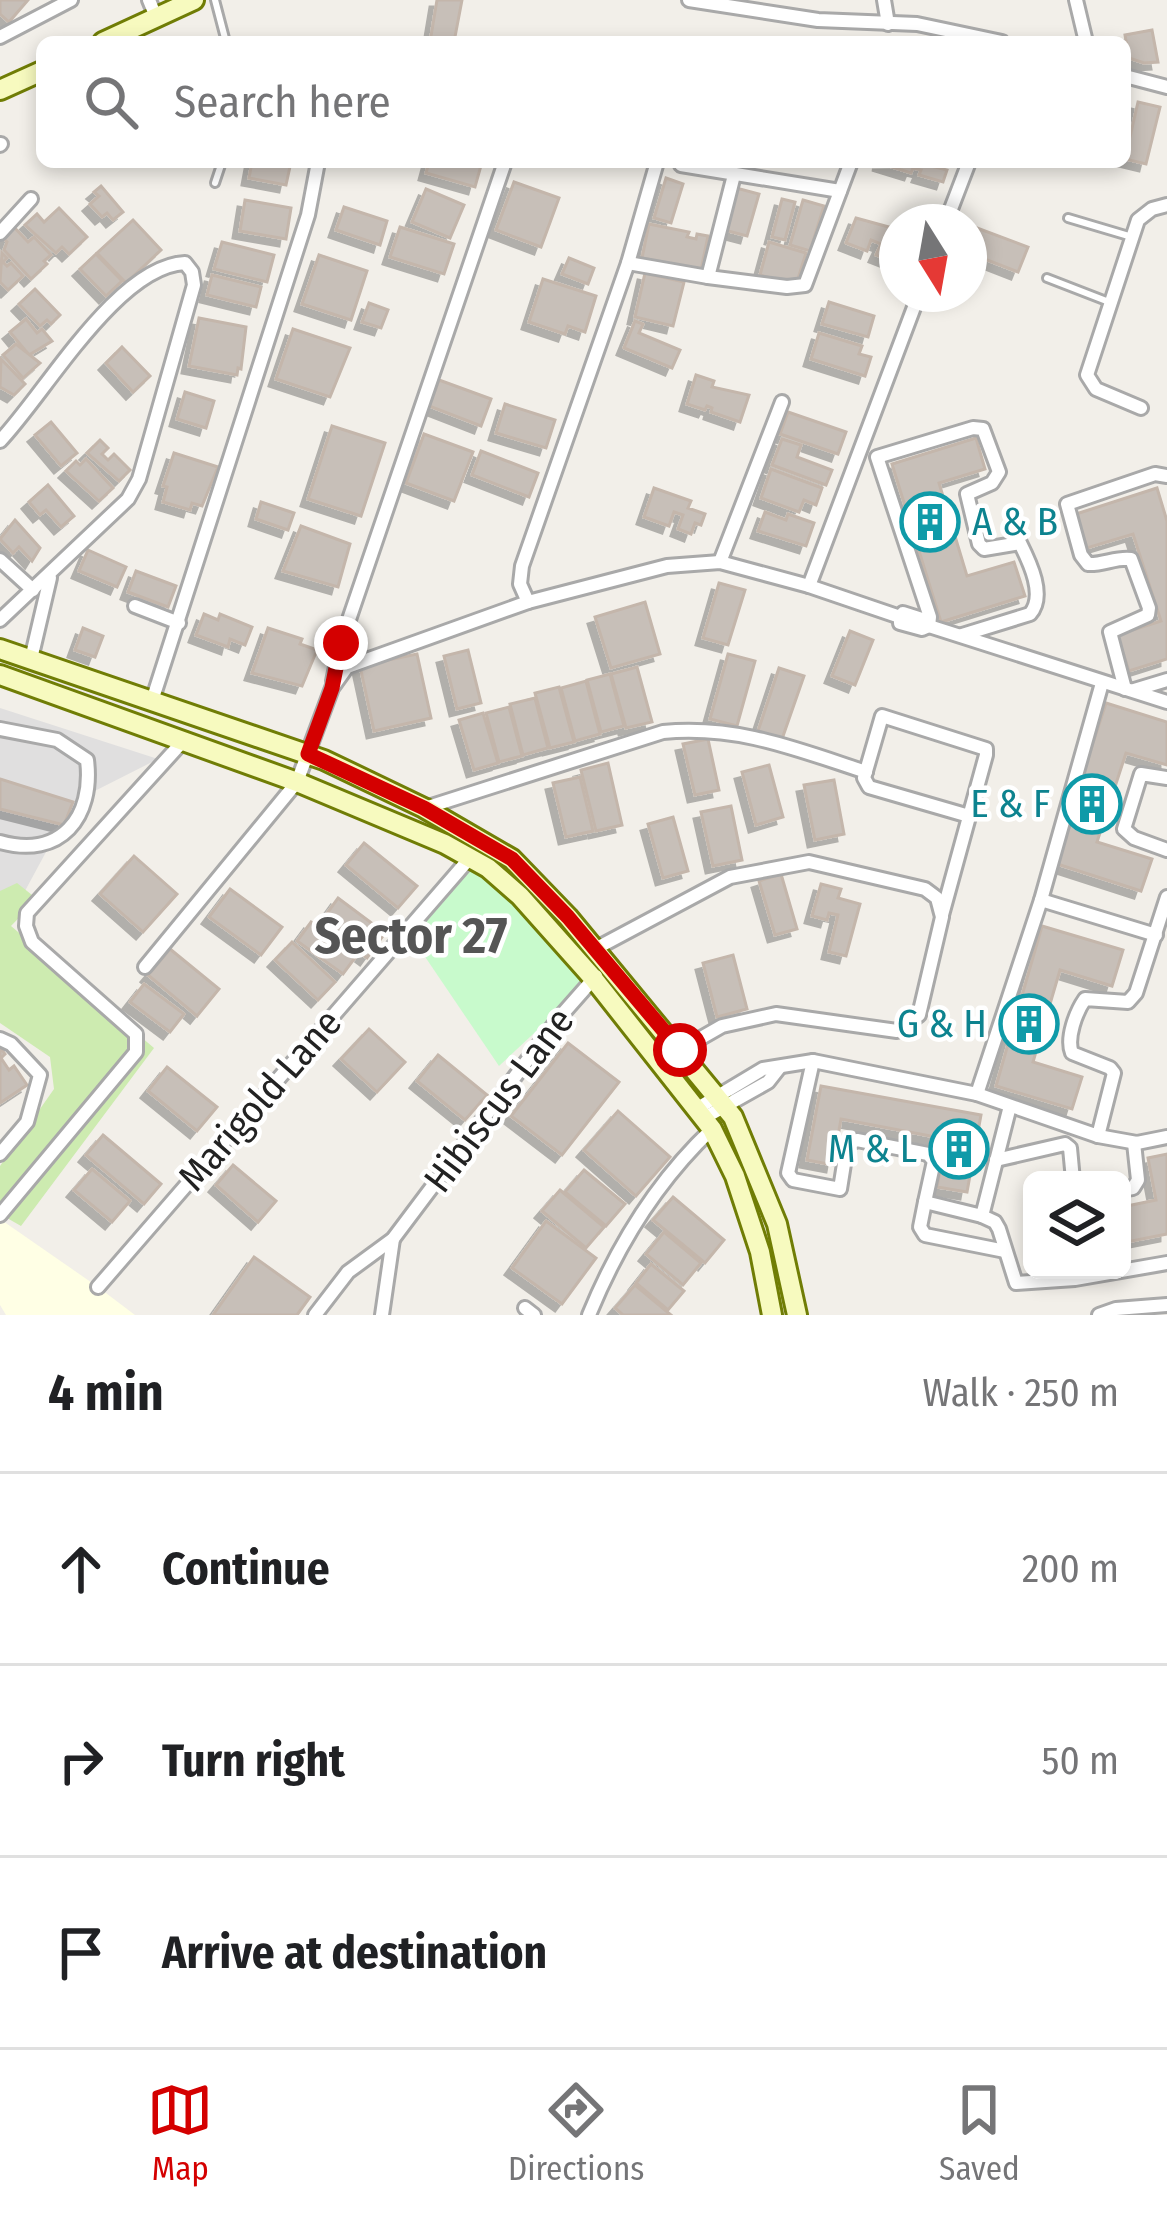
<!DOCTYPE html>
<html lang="en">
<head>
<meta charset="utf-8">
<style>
	:root { --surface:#fff; --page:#f6f6f6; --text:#202124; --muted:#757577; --line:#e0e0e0; --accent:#d40000 }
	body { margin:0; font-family:"Fira Sans Condensed",sans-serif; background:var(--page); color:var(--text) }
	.controls { position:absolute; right:36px; bottom:36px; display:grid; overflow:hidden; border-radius:18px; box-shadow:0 6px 18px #0003 }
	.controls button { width:108px; height:108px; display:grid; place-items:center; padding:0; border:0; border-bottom:3px solid var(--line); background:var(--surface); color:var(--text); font:60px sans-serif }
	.compass { position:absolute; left:879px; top:204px; width:108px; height:108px; border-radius:50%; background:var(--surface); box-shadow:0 6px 18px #0003; rotate:169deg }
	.stop { position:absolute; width:36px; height:36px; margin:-27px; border:9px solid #d40000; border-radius:50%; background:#fff }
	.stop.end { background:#d40000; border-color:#fff; box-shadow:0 3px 12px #0008 }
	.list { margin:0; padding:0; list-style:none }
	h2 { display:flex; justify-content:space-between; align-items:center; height:156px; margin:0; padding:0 48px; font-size:51px }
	h2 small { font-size:39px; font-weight:400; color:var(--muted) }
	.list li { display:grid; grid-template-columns:78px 1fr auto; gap:36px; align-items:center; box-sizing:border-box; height:192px; padding:0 48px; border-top:3px solid var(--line) }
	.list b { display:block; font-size:45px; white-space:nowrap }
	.list em { font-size:39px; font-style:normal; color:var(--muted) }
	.icon { flex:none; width:66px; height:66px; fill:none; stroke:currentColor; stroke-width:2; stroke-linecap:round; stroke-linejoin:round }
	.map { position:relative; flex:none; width:1167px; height:1315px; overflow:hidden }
	.search { position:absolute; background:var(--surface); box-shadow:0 6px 18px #0003; left:36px; right:36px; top:36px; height:132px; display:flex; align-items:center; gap:30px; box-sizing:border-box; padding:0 42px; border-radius:18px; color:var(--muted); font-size:45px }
	.sheet { height:732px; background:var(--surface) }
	nav { display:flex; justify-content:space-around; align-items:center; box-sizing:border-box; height:168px; border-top:3px solid var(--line); background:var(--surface); font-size:33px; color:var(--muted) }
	nav a { display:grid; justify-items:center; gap:6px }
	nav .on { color:var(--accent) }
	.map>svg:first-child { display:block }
	.residential { fill:#e0dfdf }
	.education { fill:#ffffe5 }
	.grass { fill:#cdebb0 }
	.park { fill:#c8facc }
	.building { fill:#c7bfb8; stroke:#c4b6ab; stroke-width:3; filter:url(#shadow) }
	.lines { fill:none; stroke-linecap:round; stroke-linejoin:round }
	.lane-casing { stroke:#a9a9a9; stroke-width:12 }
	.street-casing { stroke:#a9a9a9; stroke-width:18 }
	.secondary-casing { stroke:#707d05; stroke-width:24 }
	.lane { stroke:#fff; stroke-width:6 }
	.street { stroke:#fff; stroke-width:12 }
	.secondary { stroke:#f7fabf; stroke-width:18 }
	.route { stroke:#d40000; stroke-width:15 }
	.labels { text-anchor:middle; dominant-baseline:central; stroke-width:9; stroke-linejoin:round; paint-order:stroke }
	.culture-label { font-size:39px; fill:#0d838f; stroke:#fff; text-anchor:end }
	.street-label { font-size:39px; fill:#222; stroke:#fff }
	.district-label { font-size:51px; font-weight:bold; fill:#555; stroke:#fff }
</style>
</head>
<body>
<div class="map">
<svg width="1167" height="1315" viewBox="0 0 1167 1315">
	<defs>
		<filter id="shadow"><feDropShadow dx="-7" dy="7" stdDeviation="0" flood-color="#0004"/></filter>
	</defs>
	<rect width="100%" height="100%" fill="#f2efe9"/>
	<!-- residential -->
	<path class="residential" d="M0 708 158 759 73 802 19 902 0 906Z"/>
	<!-- education -->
	<path class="education" d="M0 1219 98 1287 135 1315H6L0 1305Z"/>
	<!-- grass -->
	<path class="grass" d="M17 883 37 899 11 926 154 1048 21 1226 0 1214V1166L54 1089 50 1057 0 1023V891Z"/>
	<!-- park -->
	<path class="park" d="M469 859 593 978 499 1066 411 936Z"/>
	<!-- building -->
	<g class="building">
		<path d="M0 0H28L9 22 0 14Z"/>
		<path d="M437 0H462L454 42H430Z"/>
		<path d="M1152 30 1158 62 1144 63 1129 58 1125 35Z"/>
		<path d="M1138 102 1160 107 1146 164 1125 159Z"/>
		<path d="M252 162H291L286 185 249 178Z"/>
		<path d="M429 162H482L475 187 426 173Z"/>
		<path d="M937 162 935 167 947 170 943 182 919 175 921 170 913 168 911 173 879 163Z"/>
		<path d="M666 178 683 184 671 223 654 218Z"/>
		<path d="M514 182 559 198 541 247 496 230Z"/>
		<path d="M101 186 123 212 113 220 107 213 102 217 90 204 99 196 94 192Z"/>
		<path d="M736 188 759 194 747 236 724 230Z"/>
		<path d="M426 189 464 205 450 238 412 222Z"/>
		<path d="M782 199 795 202 785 240 772 237Z"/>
		<path d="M245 200 291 208 286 239 240 231Z"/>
		<path d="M803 200 824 206 810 251 790 245Z"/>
		<path d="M344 207 387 221 380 245 336 230Z"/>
		<path d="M59 208 87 237 69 254 62 247 56 253 25 225 37 214 44 222Z"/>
		<path d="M856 218 896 229 897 263 876 255 881 244 871 240 867 251 846 243Z"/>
		<path d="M133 220 161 250 126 283 97 253Z"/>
		<path d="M649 224 689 232 687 237 696 239 697 234 708 236 701 270 642 258Z"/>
		<path d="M12 225 28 242 34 237 51 255 44 261 47 264 31 279 4 250 7 242 1 236Z"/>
		<path d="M969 225 1028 247 1018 272 969 253Z"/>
		<path d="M400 227 454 244 444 274 390 257Z"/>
		<path d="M222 242 274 255 267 282 214 269Z"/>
		<path d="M769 242 806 253 796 285 760 275Z"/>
		<path d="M2 253 7 258 3 262 7 266 11 263 23 276 8 290 0 282Z"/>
		<path d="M96 254 122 281 106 296 80 269Z"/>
		<path d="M319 255 367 271 351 320 302 304Z"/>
		<path d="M569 258 594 268 588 284 562 274Z"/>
		<path d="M645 273 684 282 673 326 635 317Z"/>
		<path d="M212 275 261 287 256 307 207 295Z"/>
		<path d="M543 279 596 296 585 332 568 326 565 334 529 322Z"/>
		<path d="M35 289 60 315 51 324 47 320 40 326 19 304Z"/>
		<path d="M829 302 874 316 868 337 822 324Z"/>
		<path d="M369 303 388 310 381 328 362 322Z"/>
		<path d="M199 318 246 327 241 369 238 368 237 375 189 366Z"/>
		<path d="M26 319 37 333 42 329 52 341 29 355 10 332Z"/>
		<path d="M635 321 643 324 639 333 680 350 672 368 624 348Z"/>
		<path d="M293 329 350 348 330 397 276 379Z"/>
		<path d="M819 333 862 346 859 354 871 357 865 376 811 359Z"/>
		<path d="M16 344 40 363 23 378 3 355Z"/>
		<path d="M122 347 150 376 133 392 106 363Z"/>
		<path d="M1 359 25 384 14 395 0 387Z"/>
		<path d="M696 375 714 381 712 387 749 395 740 422 711 412 712 408 707 406 705 410 687 404Z"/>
		<path d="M439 380 491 399 481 426 429 406Z"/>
		<path d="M185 392 214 401 206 428 177 419Z"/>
		<path d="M505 404 555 420 546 448 496 433Z"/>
		<path d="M788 412 846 432 838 454 780 434Z"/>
		<path d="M51 422 77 453 61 466 35 435Z"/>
		<path d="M332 426 385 443 361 516 308 499Z"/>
		<path d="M424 434 473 452 454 501 406 483Z"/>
		<path d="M976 438 985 469 939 483 967 576 1014 562 1025 596 941 622 892 464Z"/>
		<path d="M782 439 801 445 797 457 832 470 826 485 772 465Z"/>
		<path d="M100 440 108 448 102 454 108 460 114 454 130 470 119 481 87 453Z"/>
		<path d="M481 451 538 473 529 497 472 475Z"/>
		<path d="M174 453 218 467 202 506 192 503 190 510 163 502 167 487 163 486Z"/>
		<path d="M86 459 113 488 99 501 66 471 76 461 80 465Z"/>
		<path d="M771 469 822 488 816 505 804 500 799 512 761 498Z"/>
		<path d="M48 485 74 516 61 527 46 510 40 515 29 502Z"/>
		<path d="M654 488 691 501 688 508 705 514 701 525 695 523 691 534 678 529 683 515 674 512 669 526 644 517Z"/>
		<path d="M1157 488 1167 521V659L1129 671 1117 635 1161 621 1133 534 1087 548 1076 514Z"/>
		<path d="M261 502 294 513 288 530 256 519Z"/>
		<path d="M765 512 786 520 788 514 814 523 806 546 758 531Z"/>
		<path d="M15 520 40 548 32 561 19 547 13 553 0 539Z"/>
		<path d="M301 526 350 544 338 587 283 571Z"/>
		<path d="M88 550 126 567 117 587 79 571Z"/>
		<path d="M136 571 176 586 168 607 128 592Z"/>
		<path d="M719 583 745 590 728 645 703 638Z"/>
		<path d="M645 602 660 654 611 668 595 617Z"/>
		<path d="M204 614 218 620 220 614 252 627 245 645 230 639 228 647 196 635Z"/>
		<path d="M83 628 103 636 95 657 75 650Z"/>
		<path d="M268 628 302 639 300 644 317 650 302 686 252 673Z"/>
		<path d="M850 631 873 640 855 685 832 676Z"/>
		<path d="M468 650 481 703 457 709 444 656Z"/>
		<path d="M417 654 431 718 374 731 360 666Z"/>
		<path d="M728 654 755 661 737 726 710 719Z"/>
		<path d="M637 667 652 722 626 728 611 674Z"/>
		<path d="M779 668 804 676 782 739 758 731Z"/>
		<path d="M610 674 624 726 601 732 587 680Z"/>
		<path d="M586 681 600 734 575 741 561 688Z"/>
		<path d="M559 687 574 742 550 748 535 693Z"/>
		<path d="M535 698 548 748 523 755 510 704Z"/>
		<path d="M1106 703 1167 722V765L1126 753 1097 842 1152 859 1141 891 1054 863Z"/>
		<path d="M509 707 522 756 499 762 486 713Z"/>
		<path d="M483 713 498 763 474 770 459 720Z"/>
		<path d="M708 739 719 790 695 795 683 744Z"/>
		<path d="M608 763 622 825 596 831 581 770Z"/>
		<path d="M769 765 783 817 756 825 742 772Z"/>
		<path d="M580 777 593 831 566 837 553 783Z"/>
		<path d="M0 779 73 802 64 825 0 809Z"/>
		<path d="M834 780 844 834 815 840 804 785Z"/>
		<path d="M731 806 742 860 713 866 701 812Z"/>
		<path d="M673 817 688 871 663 878 648 824Z"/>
		<path d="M364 843 417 886 398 908 346 865Z"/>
		<path d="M134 856 177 894 143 932 100 894Z"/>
		<path d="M781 874 797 929 775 935 759 881Z"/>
		<path d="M821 884 841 889 838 898 860 904 846 956 829 952 838 915 829 913 827 920 812 916Z"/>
		<path d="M230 889 282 927 261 955 209 917Z"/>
		<path d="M338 898 385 933 367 958 320 923Z"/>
		<path d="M311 922 357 955 343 974 297 941Z"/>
		<path d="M1042 926 1123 950 1112 986 1060 970 1033 1062 1082 1077 1072 1109 996 1086Z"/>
		<path d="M292 942 335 982 318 1000 275 960Z"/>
		<path d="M170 949 219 989 197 1016 148 975Z"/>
		<path d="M733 955 747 1009 717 1017 703 963Z"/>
		<path d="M144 984 184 1014 170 1032 130 1002Z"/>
		<path d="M369 1029 405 1062 377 1092 341 1059Z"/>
		<path d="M568 1043 619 1082 562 1155 511 1116Z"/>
		<path d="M0 1047 5 1054 1 1058 9 1070 14 1066 27 1085 0 1103Z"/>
		<path d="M438 1055 487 1095 465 1120 417 1081Z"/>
		<path d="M167 1067 217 1107 197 1131 148 1091Z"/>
		<path d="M821 1086 981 1115 967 1192 937 1187 946 1139 841 1119 833 1165 807 1160Z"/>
		<path d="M618 1111 670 1157 636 1196 584 1150Z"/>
		<path d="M103 1135 161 1184 144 1204 86 1155Z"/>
		<path d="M1167 1154V1234L1122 1243V1207L1156 1200 1148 1158Z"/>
		<path d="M233 1165 276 1201 258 1222 216 1185Z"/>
		<path d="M92 1169 130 1201 112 1222 74 1190Z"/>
		<path d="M584 1170 625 1204 606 1226 565 1192Z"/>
		<path d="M560 1190 604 1227 586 1248 542 1211Z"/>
		<path d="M673 1197 724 1240 705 1263 653 1220Z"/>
		<path d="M546 1221 596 1258 562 1304 512 1268Z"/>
		<path d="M664 1232 701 1263 683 1285 646 1254Z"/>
		<path d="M254 1257 310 1297 297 1315H213Z"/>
		<path d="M651 1264 684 1291 668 1310 636 1283Z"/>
		<path d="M635 1285 671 1315H623L615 1308Z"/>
	</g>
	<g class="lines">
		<defs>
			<g id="lane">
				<path d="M215 0 226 42"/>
				<path d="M215 183 222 162"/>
				<path d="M1068 218 1132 237"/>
				<path d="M1047 278 1109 302"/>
			</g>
			<g id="street">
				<path d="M149 0 156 17"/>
				<path d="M689 0 818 20 917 24 1002 42"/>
				<path d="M884 0 888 24"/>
				<path d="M1076 0 1086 42"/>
				<path d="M0 37 71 0"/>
				<path d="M1125 76 1167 87"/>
				<path d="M0 145 1 144"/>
				<path d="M681 165 840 191"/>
				<path d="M946 222 969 162"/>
				<path d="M0 233 31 199"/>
				<path d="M628 263 708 277 734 175"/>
				<path d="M708 277 787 287 805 285 851 162"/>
				<path d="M1141 408 1096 389 1087 375 1138 220 1152 209 1167 205"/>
				<path d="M0 441C45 394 117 266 185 263L192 272 194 285 139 479 128 499 0 620"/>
				<path d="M0 560 33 590"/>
				<path d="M720 562 782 402"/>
				<path d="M809 586 919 294"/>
				<path d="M528 602 520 584 522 566 628 263 657 162"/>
				<path d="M135 606 179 623"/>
				<path d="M900 617V623L922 629 929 626"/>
				<path d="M929 626 930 617 877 457 973 428 983 429 999 472 992 483 967 494 979 544 984 549 1020 543C1030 563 1046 596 1030 614L962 635"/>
				<path d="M31 659 50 578"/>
				<path d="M333 681 341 643 505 162"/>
				<path d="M1125 689 1110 632 1148 615 1149 608 1131 559C1116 557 1103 565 1088 564L1081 555 1067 504 1155 474 1167 476"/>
				<path d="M1134 690 1167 680"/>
				<path d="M152 701 308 215 318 162"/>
				<path d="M0 729 57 740 87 760C94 817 61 859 0 842"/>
				<path d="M1167 778 1141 774 1124 829 1134 838 1167 850"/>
				<path d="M425 808 663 732C738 725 796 749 866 772"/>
				<path d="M1041 900 1156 935"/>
				<path d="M942 915 986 755V749L882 716 864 778 869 787 969 816"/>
				<path d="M595 949 730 877 809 862 925 889 937 898 942 917 919 1015 897 1031 776 1014 722 1026 680 1050"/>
				<path d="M145 967 297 782 332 688 347 667 528 602 667 566 720 562 809 586 900 617 903 613 925 620 929 626 1167 702"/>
				<path d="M0 1039 11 1044 40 1075 27 1122 0 1154"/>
				<path d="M813 1061 788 1173 793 1180 840 1189 847 1145 857 1140 928 1154 934 1161 925 1202 982 1216 1010 1106"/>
				<path d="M977 1094 1098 1136 1114 1073 1110 1068 1072 1053C1066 1038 1076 1012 1085 999L1128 1002 1136 993 1167 897"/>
				<path d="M698 1108 763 1069 813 1061 977 1094 1041 900 1102 683"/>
				<path d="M704 1118 768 1082 779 1068"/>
				<path d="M1098 1136 1137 1143 1167 1137"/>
				<path d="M996 1160 1065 1144 1070 1148 1073 1180"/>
				<path d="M1122 1190 1133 1188 1138 1180 1134 1143"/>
				<path d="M925 1202 920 1227 925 1235 1005 1251"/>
				<path d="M0 1215 136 1052V1034L32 942 26 926 27 913 185 739"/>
				<path d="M982 1216 995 1222 999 1229 1016 1283 1075 1279 1167 1263"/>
				<path d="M98 1287 469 859"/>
				<path d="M525 1308 534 1315"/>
				<path d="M315 1315 348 1272 393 1239 559 1018 596 976"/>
				<path d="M382 1315 393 1239"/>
				<path d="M589 1315C618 1244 656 1182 712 1129"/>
				<path d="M1099 1315 1116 1309 1167 1305"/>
			</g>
			<g id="secondary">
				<path d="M103 42 194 0"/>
				<path d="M0 90 42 71"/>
				<path d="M0 649 324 760 424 808 512 859 568 917 733 1117 777 1224 797 1315"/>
				<path d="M0 675 297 782 445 844 488 868 520 896 593 978 712 1129 735 1176 760 1252 772 1315"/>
			</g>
		</defs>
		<!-- lane casing -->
		<use href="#lane" class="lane-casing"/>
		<!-- street casing -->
		<use href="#street" class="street-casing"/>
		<!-- secondary casing -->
		<use href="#secondary" class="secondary-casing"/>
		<!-- lane -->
		<use href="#lane" class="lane"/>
		<!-- street -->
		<use href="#street" class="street"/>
		<!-- secondary -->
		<use href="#secondary" class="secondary"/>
	</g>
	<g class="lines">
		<!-- route -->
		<path class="route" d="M341 643 332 688 308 754 424 808 512 859 568 917 680 1050"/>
	</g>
	<!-- icons -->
	<defs>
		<symbol id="building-ring" viewBox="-11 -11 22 22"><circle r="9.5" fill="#fff" stroke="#0f9aa8" stroke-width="1.5"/><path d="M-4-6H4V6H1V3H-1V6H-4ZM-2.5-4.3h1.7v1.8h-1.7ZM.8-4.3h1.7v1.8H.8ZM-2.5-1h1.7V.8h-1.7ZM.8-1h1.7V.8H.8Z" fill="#0f9aa8"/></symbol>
	</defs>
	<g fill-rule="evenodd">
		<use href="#building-ring" x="897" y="489" width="66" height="66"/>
		<use href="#building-ring" x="1059" y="771" width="66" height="66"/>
		<use href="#building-ring" x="996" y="991" width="66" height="66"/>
		<use href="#building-ring" x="926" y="1116" width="66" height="66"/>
	</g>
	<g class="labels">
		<!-- culture labels -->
		<g class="culture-label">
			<text x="972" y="522" text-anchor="start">A &amp; B</text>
			<text x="1050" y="804">E &amp; F</text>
			<text x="987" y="1024">G &amp; H</text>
			<text x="917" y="1149">M &amp; L</text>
		</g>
		<!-- street labels -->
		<g class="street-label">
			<text transform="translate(260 1100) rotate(-49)">Marigold Lane</text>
			<text transform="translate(499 1100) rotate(-53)">Hibiscus Lane</text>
		</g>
		<!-- district labels -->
		<g class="district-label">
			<text x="411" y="936">Sector 27</text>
		</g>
	</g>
</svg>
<div class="controls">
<button><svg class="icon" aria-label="layers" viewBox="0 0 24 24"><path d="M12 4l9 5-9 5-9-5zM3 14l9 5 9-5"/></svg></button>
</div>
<svg class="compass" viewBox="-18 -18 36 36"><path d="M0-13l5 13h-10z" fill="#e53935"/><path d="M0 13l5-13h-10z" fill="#757577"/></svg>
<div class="stop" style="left:680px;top:1050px"></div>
<div class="stop end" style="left:341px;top:643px"></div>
<div class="search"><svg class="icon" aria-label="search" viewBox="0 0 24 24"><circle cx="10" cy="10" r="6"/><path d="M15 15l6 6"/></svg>Search here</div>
</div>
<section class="sheet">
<h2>4 min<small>Walk · 250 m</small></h2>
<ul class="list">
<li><svg class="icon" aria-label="ahead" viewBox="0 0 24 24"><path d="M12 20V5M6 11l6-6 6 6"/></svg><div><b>Continue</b></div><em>200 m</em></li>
<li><svg class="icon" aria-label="right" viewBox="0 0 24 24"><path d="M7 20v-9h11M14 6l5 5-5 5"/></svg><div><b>Turn right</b></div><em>50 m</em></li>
<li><svg class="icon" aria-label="arrive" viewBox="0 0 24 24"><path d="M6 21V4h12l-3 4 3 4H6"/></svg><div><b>Arrive at destination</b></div></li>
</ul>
</section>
<nav>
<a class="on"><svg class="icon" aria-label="map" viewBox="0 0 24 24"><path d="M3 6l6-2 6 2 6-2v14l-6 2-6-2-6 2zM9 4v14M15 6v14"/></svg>Map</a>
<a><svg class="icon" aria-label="directions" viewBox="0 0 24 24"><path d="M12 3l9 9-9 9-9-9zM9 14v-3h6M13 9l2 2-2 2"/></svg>Directions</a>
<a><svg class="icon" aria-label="saved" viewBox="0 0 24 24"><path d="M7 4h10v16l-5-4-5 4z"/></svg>Saved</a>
</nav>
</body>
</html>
